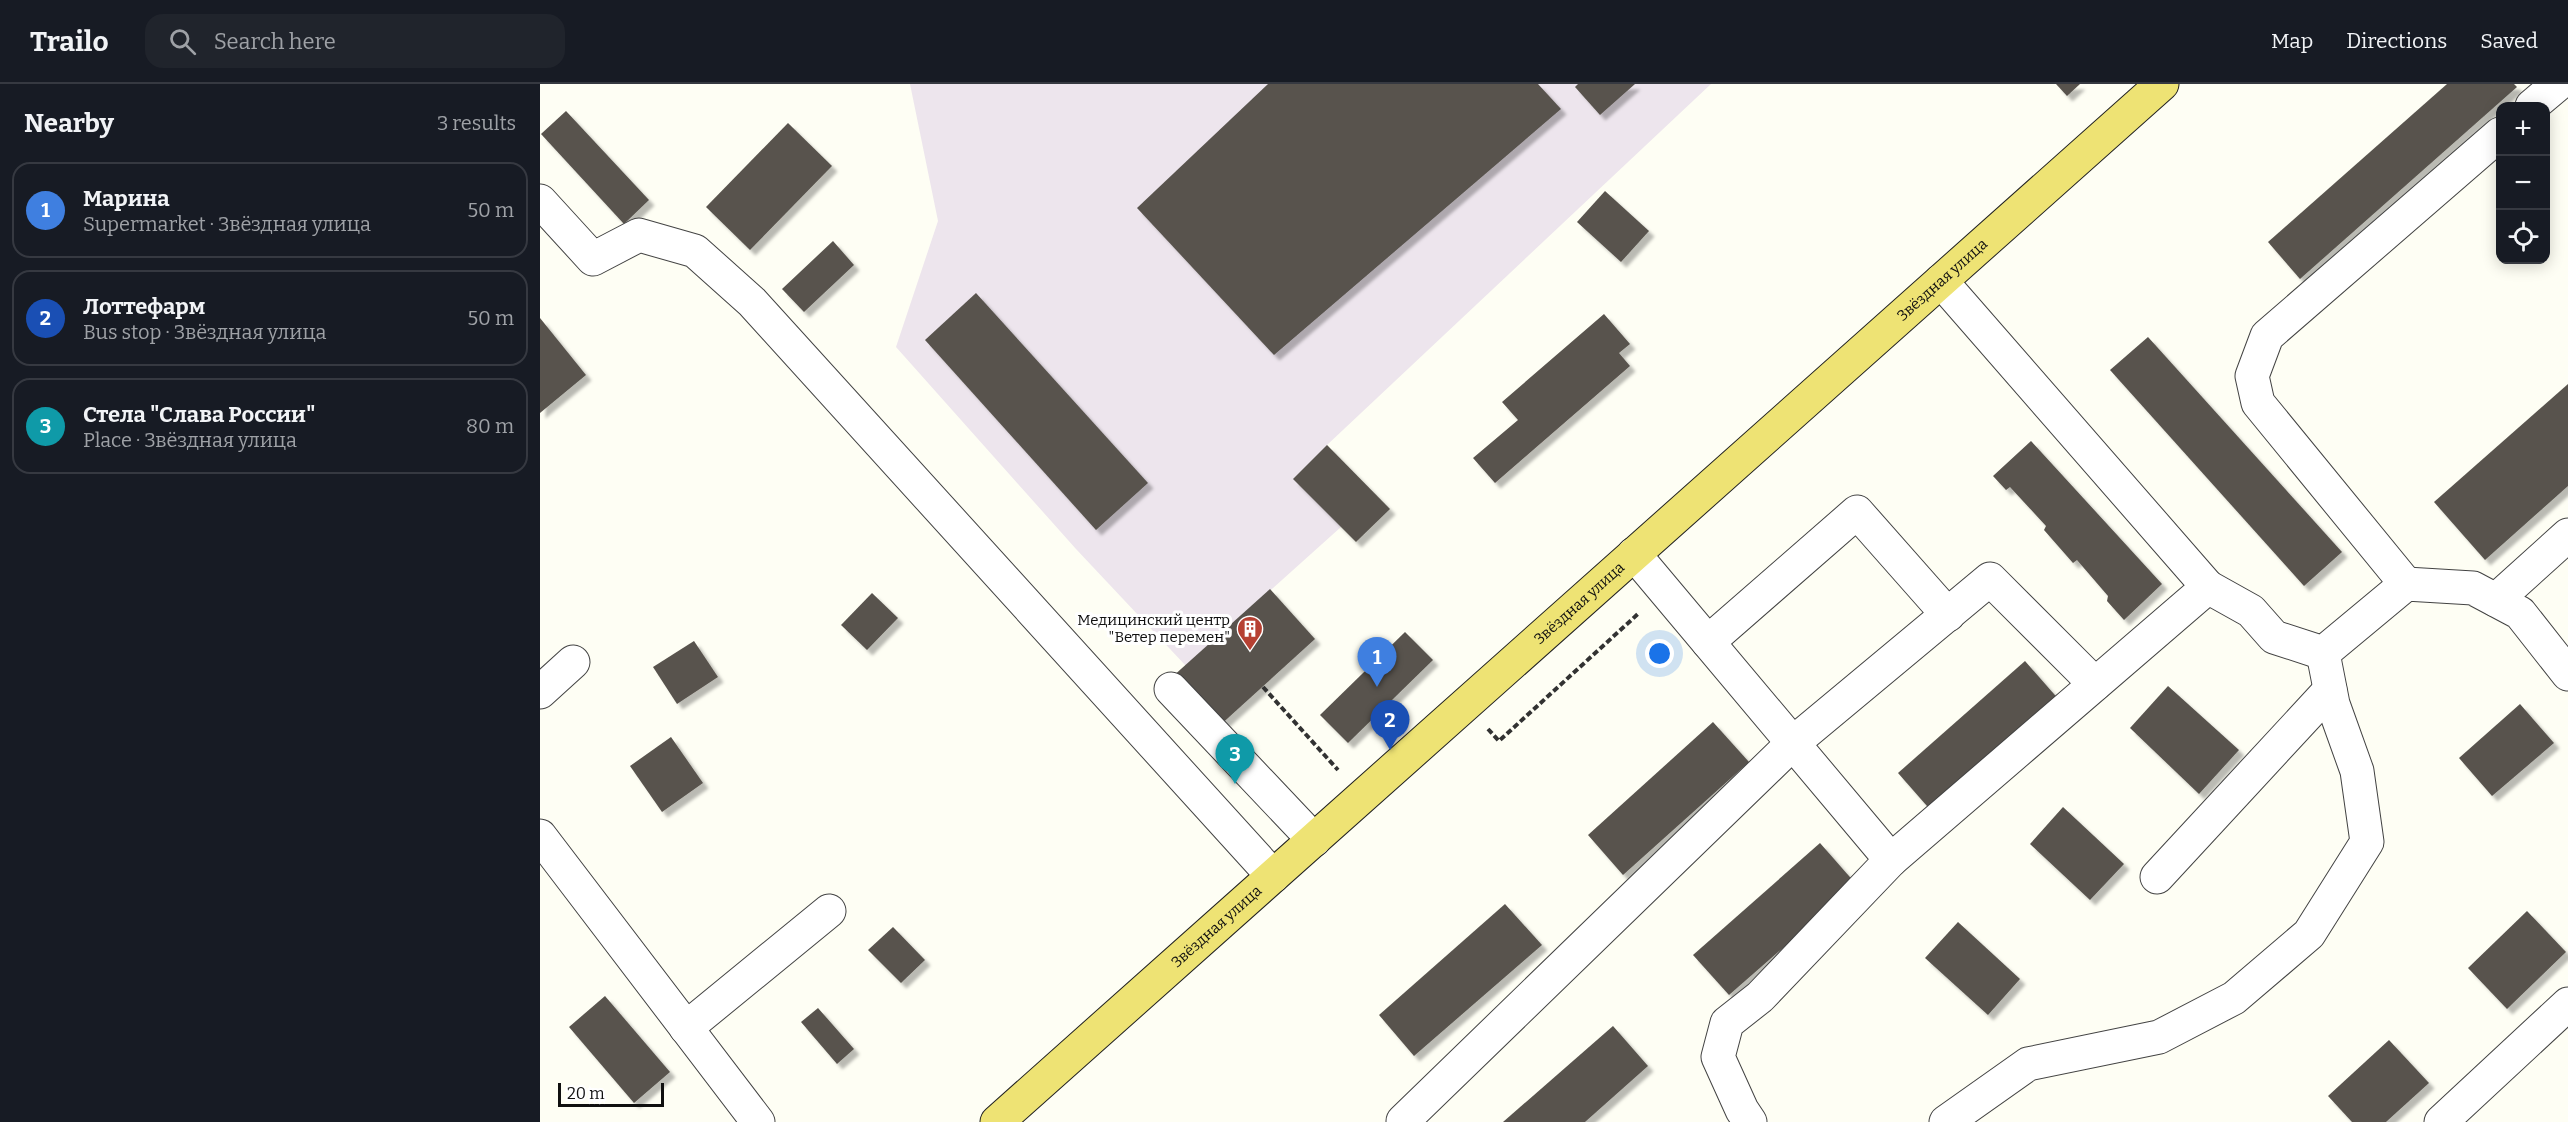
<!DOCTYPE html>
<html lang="en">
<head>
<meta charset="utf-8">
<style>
	:root { --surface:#171b24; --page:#20242c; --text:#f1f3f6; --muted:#9ea1a6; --line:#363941; --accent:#b64032 }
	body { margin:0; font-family:Bitter,serif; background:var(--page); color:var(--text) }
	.controls { position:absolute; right:18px; top:18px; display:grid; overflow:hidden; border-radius:12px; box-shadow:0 3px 15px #0003 }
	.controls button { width:54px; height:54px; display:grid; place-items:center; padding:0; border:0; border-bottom:2px solid var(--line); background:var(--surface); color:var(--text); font:30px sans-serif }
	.scale { position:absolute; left:18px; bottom:15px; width:106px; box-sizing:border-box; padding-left:6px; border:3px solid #101010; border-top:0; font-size:16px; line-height:21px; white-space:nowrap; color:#101010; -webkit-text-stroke:4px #fff; paint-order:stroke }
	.you { position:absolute; left:1120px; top:570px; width:21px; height:21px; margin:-15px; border:4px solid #fff; border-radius:50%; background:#1a73e8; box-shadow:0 0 0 9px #1a73e833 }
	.badge { display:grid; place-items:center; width:39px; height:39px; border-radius:50%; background:var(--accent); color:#fff; font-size:20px; font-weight:700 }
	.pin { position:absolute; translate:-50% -50px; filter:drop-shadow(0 2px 3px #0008) }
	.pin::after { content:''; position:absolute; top:32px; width:21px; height:18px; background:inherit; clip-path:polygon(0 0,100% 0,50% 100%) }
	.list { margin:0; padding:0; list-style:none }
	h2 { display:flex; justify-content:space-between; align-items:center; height:78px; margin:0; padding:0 24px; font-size:26px }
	h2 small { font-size:20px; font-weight:400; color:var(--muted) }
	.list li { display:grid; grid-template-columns:39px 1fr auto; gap:18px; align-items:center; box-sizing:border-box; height:96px; margin:0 12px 12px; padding:0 12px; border:2px solid var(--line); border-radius:18px }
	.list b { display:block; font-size:22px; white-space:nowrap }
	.list p { margin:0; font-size:20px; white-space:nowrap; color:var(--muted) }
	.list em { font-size:20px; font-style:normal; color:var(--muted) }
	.icon { flex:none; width:33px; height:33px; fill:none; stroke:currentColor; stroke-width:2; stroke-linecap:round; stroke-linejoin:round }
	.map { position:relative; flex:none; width:2028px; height:1038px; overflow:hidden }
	header { display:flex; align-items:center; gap:36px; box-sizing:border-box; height:84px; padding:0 30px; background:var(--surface); border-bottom:2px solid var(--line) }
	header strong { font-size:28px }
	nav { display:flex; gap:33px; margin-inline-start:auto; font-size:21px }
	.search { width:420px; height:54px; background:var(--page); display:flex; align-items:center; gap:15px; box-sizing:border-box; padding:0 21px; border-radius:18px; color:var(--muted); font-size:22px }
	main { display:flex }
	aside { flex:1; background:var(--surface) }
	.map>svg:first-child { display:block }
	.industrial { fill:#ede5ed }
	.building { fill:#58534d; filter:url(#shadow) }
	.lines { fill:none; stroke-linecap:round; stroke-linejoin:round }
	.minor-casing { stroke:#434343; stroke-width:35 }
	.major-casing { stroke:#212121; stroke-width:35 }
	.path { stroke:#323232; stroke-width:4; stroke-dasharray:6 3; stroke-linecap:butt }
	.minor { stroke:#fff; stroke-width:33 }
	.major { stroke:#eee374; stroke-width:33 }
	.labels { text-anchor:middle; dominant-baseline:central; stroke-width:6; stroke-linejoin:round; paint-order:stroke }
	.street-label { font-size:15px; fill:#101010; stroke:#fff }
	.poi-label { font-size:15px; fill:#101010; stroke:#fff; text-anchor:end }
</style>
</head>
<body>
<header>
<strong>Trailo</strong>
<div class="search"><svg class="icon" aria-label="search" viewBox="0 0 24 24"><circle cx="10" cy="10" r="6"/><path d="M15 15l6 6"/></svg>Search here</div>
<nav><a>Map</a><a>Directions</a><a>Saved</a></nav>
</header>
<main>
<aside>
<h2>Nearby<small>3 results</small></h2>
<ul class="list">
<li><span class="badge" style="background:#3f7fe0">1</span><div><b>Марина</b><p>Supermarket · Звёздная улица</p></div><em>50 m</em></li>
<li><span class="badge" style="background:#1a4fb4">2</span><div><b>Лоттефарм</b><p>Bus stop · Звёздная улица</p></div><em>50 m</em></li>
<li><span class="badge" style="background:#0f9aa8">3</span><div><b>Стела &quot;Слава России&quot;</b><p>Place · Звёздная улица</p></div><em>80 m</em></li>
</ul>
</aside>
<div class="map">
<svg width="2028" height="1038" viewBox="0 0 2028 1038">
	<defs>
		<filter id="shadow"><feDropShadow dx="5.5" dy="5.5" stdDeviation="1.5" flood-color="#0004"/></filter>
	</defs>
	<rect width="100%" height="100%" fill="#fefef4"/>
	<!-- industrial -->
	<path class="industrial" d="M370 0H1171L787 361 801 443 646 582 536 465 356 263 398 137Z"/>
	<!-- building -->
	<g class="building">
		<path d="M728 0H998L1021 25 734 271 597 124Z"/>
		<path d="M1038 0H1095L1060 31 1035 3Z"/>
		<path d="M1516 0H1540L1527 12Z"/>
		<path d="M1907 0H1974L1977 3 1760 195 1728 158Z"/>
		<path d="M26 27 109 116 84 140 1 50Z"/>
		<path d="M248 39 292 82 210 166 166 123Z"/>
		<path d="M1065 107 1109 147 1081 178 1037 138Z"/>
		<path d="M293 157 314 181 264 228 242 205Z"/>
		<path d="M436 209 608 399 556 446 385 256Z"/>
		<path d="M1064 230 1090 260 1079 269 1090 282 955 399 933 374 978 336 962 318Z"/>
		<path d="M0 234 46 291 0 329Z"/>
		<path d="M1608 253 1802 468 1764 502 1570 286Z"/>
		<path d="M2028 300V402L1945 476 1894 418Z"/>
		<path d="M1491 357 1622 500 1584 536 1567 517 1568 512 1537 476 1533 479 1504 446 1506 442 1470 403 1466 406 1453 392Z"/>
		<path d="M787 361 850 425 816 458 753 395Z"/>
		<path d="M730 505 775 555 677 644 631 594Z"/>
		<path d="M332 509 358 534 327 566 301 541Z"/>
		<path d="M865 548 893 576 808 659 780 631Z"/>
		<path d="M154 557 178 593 137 620 113 583Z"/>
		<path d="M1485 577 1521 618 1394 730 1358 689Z"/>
		<path d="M1628 602 1699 666 1659 710 1590 644Z"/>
		<path d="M1980 620 2014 659 1952 712 1919 674Z"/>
		<path d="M1173 638 1209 678 1083 791 1048 751Z"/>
		<path d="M131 653 163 699 122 728 90 682Z"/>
		<path d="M1523 723 1584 780 1550 816 1490 760Z"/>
		<path d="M1280 759 1316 800 1189 911 1153 871Z"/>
		<path d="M965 820 1002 861 874 972 839 931Z"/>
		<path d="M1987 827 2026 868 1967 925 1928 884Z"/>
		<path d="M1418 838 1480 895 1448 931 1385 874Z"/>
		<path d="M353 843 385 876 361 899 328 866Z"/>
		<path d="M65 912 130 988 94 1019 29 943Z"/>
		<path d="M278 924 314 965 297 980 261 938Z"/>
		<path d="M1073 942 1108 982 1045 1038H963Z"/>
		<path d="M1849 956 1889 999 1846 1038H1812L1788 1012Z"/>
	</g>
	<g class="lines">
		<defs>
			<g id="minor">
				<path d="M1992 22 2018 0"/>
				<path d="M0 117 53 175 99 151 155 167 212 218 733 792"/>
				<path d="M1094 470 1351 776 1220 913 1187 939 1178 973 1202 1026 1210 1038"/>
				<path d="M1866 500 1718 319 1712 292 1727 252 1960 50"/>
				<path d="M1668 503 1711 527 1734 553 1783 569 1866 500 1933 504 1980 529 2028 590"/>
				<path d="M1956 516 2028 451"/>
				<path d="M1168 558 1317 428 1408 531"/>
				<path d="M631 605 774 756"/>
				<path d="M0 608 33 578"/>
				<path d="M0 752 218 1038"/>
				<path d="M1351 776 1668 503 1401 197"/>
				<path d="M1617 793 1790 606"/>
				<path d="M146 944 289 827"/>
				<path d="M863 1037 1253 659 1450 495 1555 600"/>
				<path d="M1406 1038 1488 980 1619 953 1694 914 1769 850 1827 758 1817 687 1793 620 1783 569"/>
				<path d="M1901 1038 2028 920"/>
			</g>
			<g id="major">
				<path id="s1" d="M457 1038 1622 0"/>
			</g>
		</defs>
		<!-- minor casing -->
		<use href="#minor" class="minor-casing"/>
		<!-- major casing -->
		<use href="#major" class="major-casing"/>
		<!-- path -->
		<g class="path">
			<path d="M723 603 798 686"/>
			<path d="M948 645 959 657 1099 529"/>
		</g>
		<!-- minor -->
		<use href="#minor" class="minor"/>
		<!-- major -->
		<use href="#major" class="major"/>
	</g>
	<!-- icons -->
	<defs>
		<symbol id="building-pin" viewBox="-11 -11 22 30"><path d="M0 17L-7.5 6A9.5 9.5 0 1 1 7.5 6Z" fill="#b64032" stroke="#fff"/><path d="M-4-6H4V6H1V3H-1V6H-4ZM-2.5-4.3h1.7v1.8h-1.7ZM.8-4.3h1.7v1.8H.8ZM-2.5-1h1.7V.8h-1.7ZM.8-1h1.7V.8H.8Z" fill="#fff"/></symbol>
	</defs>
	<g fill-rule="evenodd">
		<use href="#building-pin" x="695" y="530" width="30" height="40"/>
	</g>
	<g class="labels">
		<!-- street labels -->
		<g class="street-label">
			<text stroke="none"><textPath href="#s1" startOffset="1266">Звёздная улица</textPath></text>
			<text stroke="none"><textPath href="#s1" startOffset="780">Звёздная улица</textPath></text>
			<text stroke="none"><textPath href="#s1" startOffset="294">Звёздная улица</textPath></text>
		</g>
		<!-- poi labels -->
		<g class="poi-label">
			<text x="690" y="536">Медицинский центр<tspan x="690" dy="17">"Ветер перемен"</tspan></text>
		</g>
	</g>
</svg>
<div class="controls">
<button>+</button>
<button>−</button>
<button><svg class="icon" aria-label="locate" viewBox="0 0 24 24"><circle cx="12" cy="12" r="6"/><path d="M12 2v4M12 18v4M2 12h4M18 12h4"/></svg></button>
</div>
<div class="scale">20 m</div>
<div class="you"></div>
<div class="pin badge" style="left:837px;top:603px;background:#3f7fe0">1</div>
<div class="pin badge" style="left:850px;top:666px;background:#1a4fb4">2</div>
<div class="pin badge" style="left:695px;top:700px;background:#0f9aa8">3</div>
</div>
</main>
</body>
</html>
